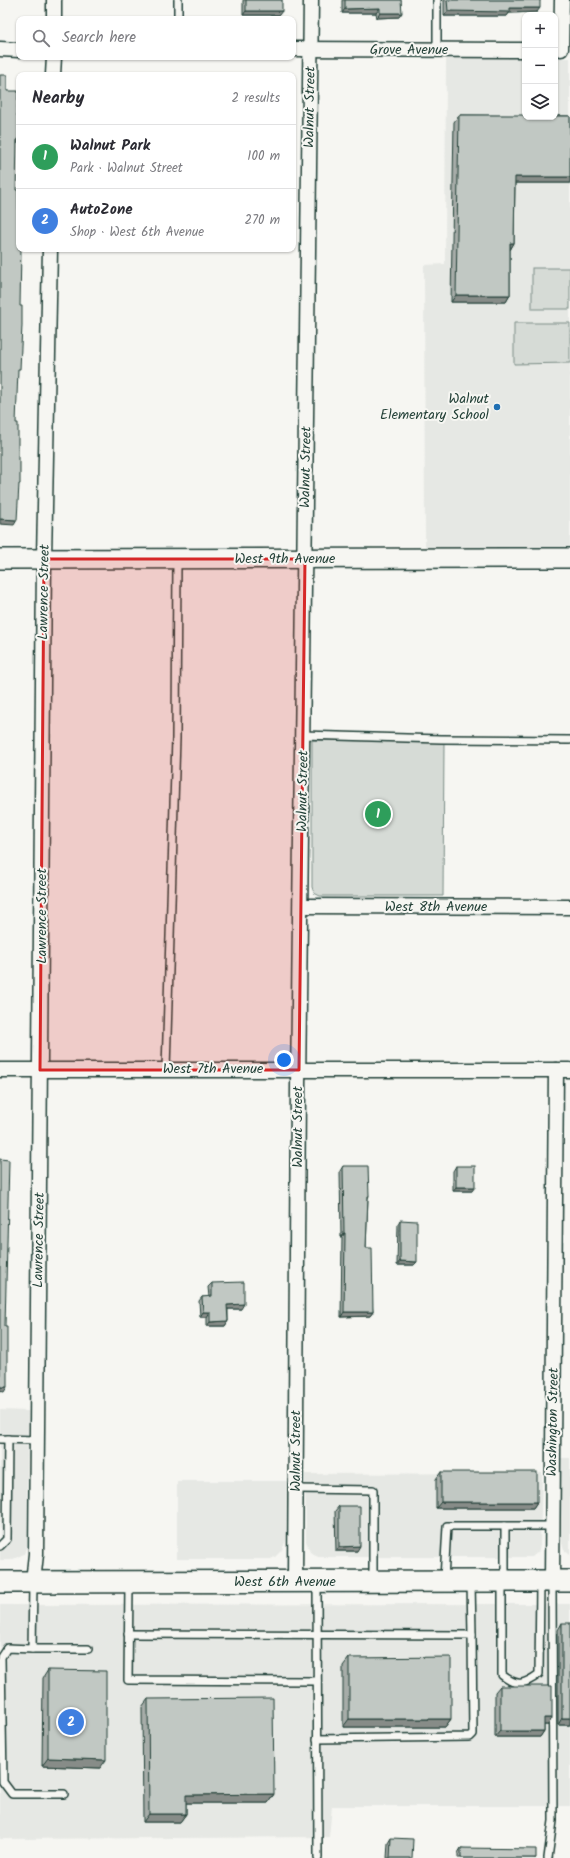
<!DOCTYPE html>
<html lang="en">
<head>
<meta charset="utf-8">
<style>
	:root { --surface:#fff; --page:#f2f2f3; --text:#2b2b33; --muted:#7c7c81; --line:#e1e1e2; --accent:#d93025 }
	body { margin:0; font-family:Kalam,sans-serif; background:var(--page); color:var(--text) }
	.controls { position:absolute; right:12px; top:12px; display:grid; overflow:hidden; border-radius:8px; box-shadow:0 1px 3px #0004 }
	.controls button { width:36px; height:36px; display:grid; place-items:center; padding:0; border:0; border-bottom:1px solid var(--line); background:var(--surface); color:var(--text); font:20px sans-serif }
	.you { position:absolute; left:284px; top:1060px; width:14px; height:14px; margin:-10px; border:3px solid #fff; border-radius:50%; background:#1a73e8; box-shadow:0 0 0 6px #1a73e833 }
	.badge { display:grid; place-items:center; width:26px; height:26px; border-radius:50%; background:var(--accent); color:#fff; font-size:13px; font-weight:700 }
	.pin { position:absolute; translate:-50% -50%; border:2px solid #fff; box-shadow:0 1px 4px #0006 }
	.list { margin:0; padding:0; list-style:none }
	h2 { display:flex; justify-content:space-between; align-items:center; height:52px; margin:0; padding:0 16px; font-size:17px }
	h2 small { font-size:13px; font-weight:400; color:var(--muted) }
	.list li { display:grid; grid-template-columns:26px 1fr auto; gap:12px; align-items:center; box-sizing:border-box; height:64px; padding:0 16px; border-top:1px solid var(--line) }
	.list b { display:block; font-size:15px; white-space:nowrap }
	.list p { margin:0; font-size:13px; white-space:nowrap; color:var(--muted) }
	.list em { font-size:13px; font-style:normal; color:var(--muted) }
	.icon { flex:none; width:22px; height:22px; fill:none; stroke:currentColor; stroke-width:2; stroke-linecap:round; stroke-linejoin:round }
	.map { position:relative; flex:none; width:570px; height:1858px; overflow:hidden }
	.search { position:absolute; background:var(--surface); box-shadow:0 1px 3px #0004; left:16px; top:16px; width:280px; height:44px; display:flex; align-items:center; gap:10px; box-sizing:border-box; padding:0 14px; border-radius:8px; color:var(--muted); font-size:15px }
	.panel { position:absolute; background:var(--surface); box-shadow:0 1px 3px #0004; left:16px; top:72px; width:280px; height:180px; border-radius:8px }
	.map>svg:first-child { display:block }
	.built { fill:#e6e8e4 }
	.green { fill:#d6dbd6; stroke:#7a8c85 }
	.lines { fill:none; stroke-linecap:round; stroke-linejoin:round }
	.lane-casing { stroke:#1f3d34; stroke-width:10 }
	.street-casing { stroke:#1f3d34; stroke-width:17 }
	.secondary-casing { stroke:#1f3d34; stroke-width:22 }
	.primary-casing { stroke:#1f3d34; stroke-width:24 }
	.lane { stroke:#f6f6f2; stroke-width:7 }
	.street { stroke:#f6f6f2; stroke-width:14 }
	.secondary { stroke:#f6f6f2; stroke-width:19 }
	.primary { stroke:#f6f6f2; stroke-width:21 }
	.wall { fill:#a6aca8; stroke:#1f3d34 }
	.shaded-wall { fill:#878c88; stroke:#1f3d34 }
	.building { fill:#c1c8c3; stroke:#1f3d34 }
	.marked { fill:#d62828; fill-opacity:0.2; stroke:#d62828; stroke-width:3; stroke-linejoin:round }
	.poi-dot { fill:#1f6fb2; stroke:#f6f6f2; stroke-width:1.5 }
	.labels { text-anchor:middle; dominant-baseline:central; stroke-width:4; stroke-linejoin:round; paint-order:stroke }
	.street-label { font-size:14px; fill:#1f3d34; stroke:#f6f6f2 }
	.poi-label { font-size:14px; fill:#1f3d34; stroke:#f6f6f2; text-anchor:end }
</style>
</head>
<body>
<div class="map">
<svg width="570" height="1858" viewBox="0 0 570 1858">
	<rect width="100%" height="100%" fill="#f6f6f2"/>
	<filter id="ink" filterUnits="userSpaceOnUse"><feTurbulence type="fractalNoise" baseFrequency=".025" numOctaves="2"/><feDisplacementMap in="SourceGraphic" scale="8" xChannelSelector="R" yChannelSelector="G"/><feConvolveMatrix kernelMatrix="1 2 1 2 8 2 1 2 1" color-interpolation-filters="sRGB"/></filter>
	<g filter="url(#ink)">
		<!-- built -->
		<g class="built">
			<path d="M446 57 525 58V117H555V58H570V549L425 550 424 265 445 264Z"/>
			<path d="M0 1410 28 1411 27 1545 24 1554 11 1560H0Z"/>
			<path d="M561 1458H570V1555L564 1550 560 1537Z"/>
			<path d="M542 1473 540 1545 539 1551 532 1557H320L310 1552 306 1541 305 1474Z"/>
			<path d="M177 1481H287L286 1540 282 1550 275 1557 271 1559H177Z"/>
			<path d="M570 1604V1806H332L329 1837 0 1839V1605Z"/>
		</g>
		<!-- green -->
		<g class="green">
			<rect x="532" y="268" width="38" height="41"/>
			<path d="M570 323V363L514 364V323Z"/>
			<path d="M312 740 444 741 443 896H320L314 893 312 887Z"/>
		</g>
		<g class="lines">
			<defs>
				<g id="lane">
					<path d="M437 0V50"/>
					<path d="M178 19V0"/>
					<path d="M303 735 441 739 570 740"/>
					<path d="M166 1069 176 738 177 559"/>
					<path d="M0 1439 37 1440"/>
					<path d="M296 1489 373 1490V1579"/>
					<path d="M505 1526V1580"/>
					<path d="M0 1546 7 1539 8 1439"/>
					<path d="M444 1579 447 1526H552"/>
					<path d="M502 1582V1675C517 1687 524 1685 539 1674L540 1583"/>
					<path d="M33 1584 32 1649 7 1648 1 1657 3 1782 12 1794H64"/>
					<path d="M129 1584 128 1680 317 1681"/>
					<path d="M317 1584 318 1858"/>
					<path d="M128 1634 472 1635 471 1582"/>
					<path d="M32 1649H88"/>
					<path d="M317 1739 470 1737 473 1734 472 1635"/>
					<path d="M548 1858 553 1821 552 1584"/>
				</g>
				<g id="street">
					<path d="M54 0V19"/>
					<path d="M0 49 19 50"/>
					<path d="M293 49 525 50"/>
					<path d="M561 49 562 0"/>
					<path d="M53 75 54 57"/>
					<path d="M301 906 570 907"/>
					<path d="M0 1070H570"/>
					<path d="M552 1581 556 1070"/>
					<path d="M33 1582 36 1554 44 559 50 249"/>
					<path d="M295 1582 298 1087 311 0"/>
				</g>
				<path id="secondary" d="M0 559 570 558"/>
				<path id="primary" d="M0 1582 570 1581"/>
			</defs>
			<!-- lane casing -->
			<use href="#lane" class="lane-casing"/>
			<!-- street casing -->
			<use href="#street" class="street-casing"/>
			<!-- secondary casing -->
			<use href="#secondary" class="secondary-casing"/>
			<!-- primary casing -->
			<use href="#primary" class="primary-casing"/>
			<!-- lane -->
			<use href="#lane" class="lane"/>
			<!-- street -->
			<use href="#street" class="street"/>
			<!-- secondary -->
			<use href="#secondary" class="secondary"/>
			<!-- primary -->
			<use href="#primary" class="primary"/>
		</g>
		<!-- wall -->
		<g class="wall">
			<path d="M243 0H282L279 15H243Z"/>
			<path d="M342 0H401L399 17 377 18 376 13H342Z"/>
			<path d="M444 0H540L537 12 509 13 507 16H444Z"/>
			<path d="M459 115 570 116V183H515L514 243 510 250V295L506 302H451L454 122Z"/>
			<path d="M343 1166 369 1196 368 1198 366 1248 373 1312 370 1316 341 1317 342 1237H341L340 1171Z"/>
			<path d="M456 1166 472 1191H453V1171Z"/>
			<path d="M400 1220 414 1265H397L398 1224Z"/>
			<path d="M212 1283 241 1309H228V1321L225 1326H207V1317H200L199 1301 202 1297H209L208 1287Z"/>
			<path d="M441 1472 537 1502 533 1508H436V1479Z"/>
			<path d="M339 1506 357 1551H336L335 1511Z"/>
			<path d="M562 1623 570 1725H558V1630Z"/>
			<path d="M349 1658 451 1719 445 1727H343V1666Z"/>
			<path d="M48 1670 100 1768 42 1766 43 1678Z"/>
			<path d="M500 1686 552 1718 548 1725H544V1731L540 1737H495V1692Z"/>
			<path d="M148 1699 274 1794 268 1803H186V1814L180 1822H143L142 1707Z"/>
			<path d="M391 1838 412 1858H387L388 1843Z"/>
			<path d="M461 1848 536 1858H458V1853Z"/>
		</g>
		<!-- shaded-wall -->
		<g class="shaded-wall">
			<path d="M380 8 376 13H342L345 9Z"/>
			<path d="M510 8H540L537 12 509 13 507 16H444L448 11Z"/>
			<path d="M246 11H282L279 15H243Z"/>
			<path d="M380 13H402L399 17 377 18Z"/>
			<path d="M17 139H19V141L17 144 13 143Z"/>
			<path d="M515 177H570V183H510Z"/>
			<path d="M510 243H514L510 250Z"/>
			<path d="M456 295H510L506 302H451Z"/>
			<path d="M0 519 17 520 14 525 0 524Z"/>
			<path d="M456 1187H475L472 1191H453Z"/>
			<path d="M344 1233H345L342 1237H341Z"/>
			<path d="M400 1261 417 1262 414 1265H397Z"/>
			<path d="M244 1304 241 1309H224L227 1305Z"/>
			<path d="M203 1312H210L207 1317H200Z"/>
			<path d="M344 1312H373L370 1316 341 1317Z"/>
			<path d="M228 1321 225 1326H207L210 1322Z"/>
			<path d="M0 1387H7L4 1392 0 1391Z"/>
			<path d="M441 1502H537L533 1508H436Z"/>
			<path d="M360 1546 357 1551H336L339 1547Z"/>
			<path d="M544 1718H552L548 1725H540Z"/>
			<path d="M562 1718H570V1725H558Z"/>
			<path d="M349 1719H451L445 1727H343Z"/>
			<path d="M500 1731H544L540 1737H495Z"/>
			<path d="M48 1758 106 1760 100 1768 42 1766Z"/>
			<path d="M274 1794 268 1803H180L186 1795Z"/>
			<path d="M149 1814H186L180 1822H143Z"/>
		</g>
		<!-- building -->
		<g class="building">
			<rect x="246" y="0" width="36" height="11"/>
			<path d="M345 0H401L402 13H380V8L345 9Z"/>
			<path d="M447 0H540V8H510V12L448 11Z"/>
			<path d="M0 75H7V91H18L17 116H19V139H17L16 190H18L19 249H21L20 306H22V325L20 369H18L16 423H18V461H20V484H19L17 520 0 519Z"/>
			<path d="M459 115H525V117H555V116H570V177H515L514 243H510V295H456Z"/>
			<path d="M0 1159 9 1160 5 1326H7V1387H0Z"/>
			<path d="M343 1166H368L369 1196H368L366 1248H372L373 1312H344L345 1233H344Z"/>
			<rect x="456" y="1166" width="19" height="21"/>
			<path d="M400 1220 417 1221V1262L400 1261Z"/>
			<path d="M244 1282V1304L227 1305 228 1321 210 1322V1312H203L202 1297 212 1296V1283Z"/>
			<rect x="441" y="1472" width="96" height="30"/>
			<path d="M339 1506H360V1546L339 1547Z"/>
			<rect x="562" y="1623" width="8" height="95"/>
			<path d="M451 1657V1719H349V1658Z"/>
			<path d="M48 1670 106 1671V1760L48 1758Z"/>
			<path d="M500 1686H552V1718H544V1731H500Z"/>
			<path d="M273 1698 274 1794 186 1795V1814H149L148 1699Z"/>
			<path d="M391 1838 413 1839 412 1858H390Z"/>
			<path d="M461 1848 536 1849V1858H461Z"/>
		</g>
	</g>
	<!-- marked area -->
	<path class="marked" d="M44 559H305L299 1070H40Z"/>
	<!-- markers -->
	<circle class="poi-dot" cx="497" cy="407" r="4"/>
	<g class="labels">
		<!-- street labels -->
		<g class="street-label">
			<text x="409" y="50">Grove Avenue</text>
			<text transform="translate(310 107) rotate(-89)">Walnut Street</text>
			<text transform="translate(306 467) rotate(-89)">Walnut Street</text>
			<text x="285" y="559">West 9th Avenue</text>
			<text transform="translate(44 592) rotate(-89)">Lawrence Street</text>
			<text transform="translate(303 791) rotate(-89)">Walnut Street</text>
			<text x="436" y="907">West 8th Avenue</text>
			<text transform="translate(42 916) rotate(-90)">Lawrence Street</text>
			<text x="213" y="1069">West 7th Avenue</text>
			<text transform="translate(298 1127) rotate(-90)">Walnut Street</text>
			<text transform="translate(39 1240) rotate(-89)">Lawrence Street</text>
			<text transform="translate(553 1422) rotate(-89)">Washington Street</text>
			<text transform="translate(296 1451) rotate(-90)">Walnut Street</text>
			<text x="285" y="1582">West 6th Avenue</text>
		</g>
		<!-- poi labels -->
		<g class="poi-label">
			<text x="489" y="399">Walnut<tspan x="489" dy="16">Elementary School</tspan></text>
		</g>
	</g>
</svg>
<div class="controls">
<button>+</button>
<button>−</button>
<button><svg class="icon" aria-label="layers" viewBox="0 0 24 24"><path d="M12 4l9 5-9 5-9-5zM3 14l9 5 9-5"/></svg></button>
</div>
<div class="you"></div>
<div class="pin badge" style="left:378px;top:814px;background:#2e9e5b">1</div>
<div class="pin badge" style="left:71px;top:1722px;background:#3f7fe0">2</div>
<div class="search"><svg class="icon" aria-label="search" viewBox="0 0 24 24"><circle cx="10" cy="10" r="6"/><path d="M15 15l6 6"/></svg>Search here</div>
<section class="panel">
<h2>Nearby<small>2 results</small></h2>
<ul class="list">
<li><span class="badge" style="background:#2e9e5b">1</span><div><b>Walnut Park</b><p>Park · Walnut Street</p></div><em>100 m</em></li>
<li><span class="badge" style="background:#3f7fe0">2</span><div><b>AutoZone</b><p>Shop · West 6th Avenue</p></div><em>270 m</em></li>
</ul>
</section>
</div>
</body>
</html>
